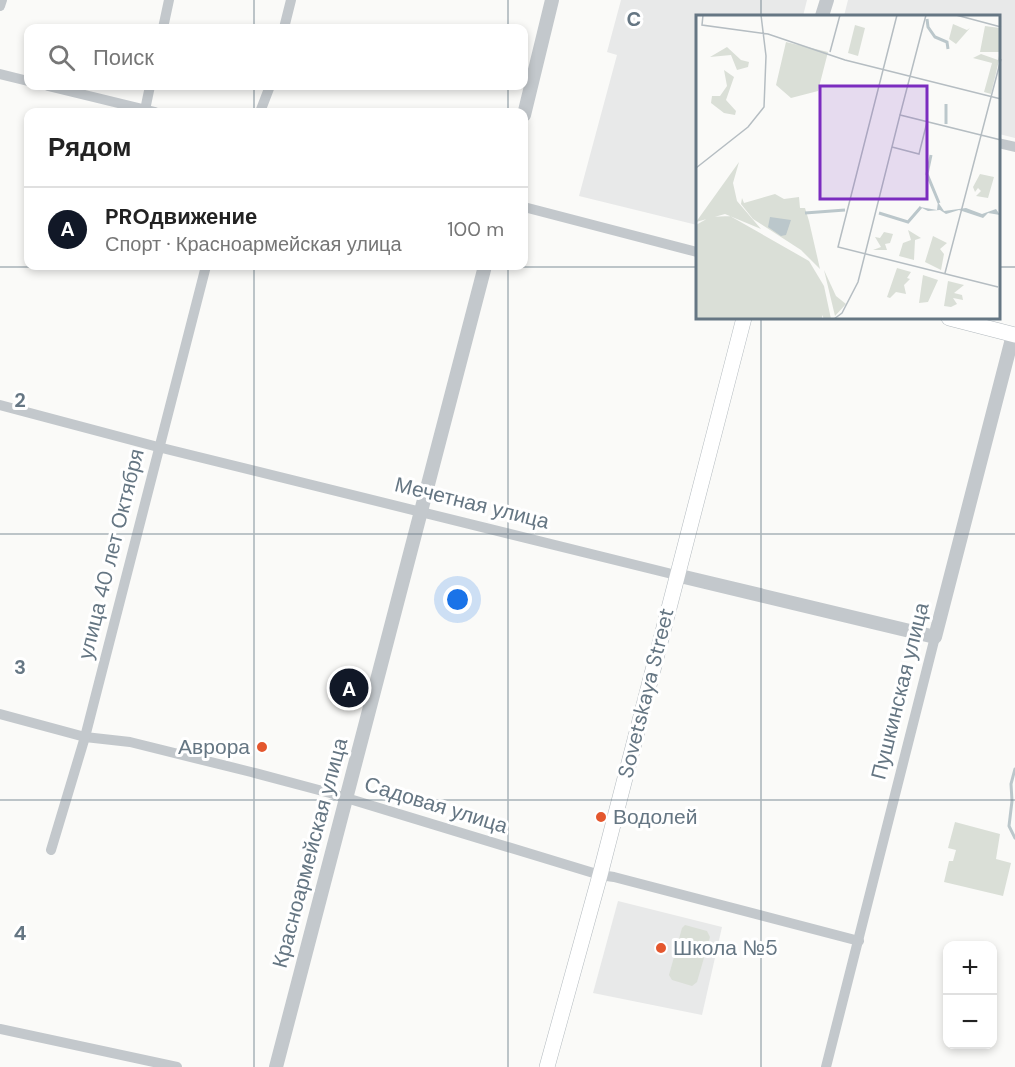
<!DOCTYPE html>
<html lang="ru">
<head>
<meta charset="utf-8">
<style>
	:root { --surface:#fff; --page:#f2f2f2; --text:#222; --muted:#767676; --line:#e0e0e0; --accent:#111827 }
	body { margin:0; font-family:"DM Sans",sans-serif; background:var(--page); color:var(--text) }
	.controls { position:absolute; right:18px; bottom:18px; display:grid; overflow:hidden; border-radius:12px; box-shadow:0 3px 9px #0003 }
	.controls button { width:54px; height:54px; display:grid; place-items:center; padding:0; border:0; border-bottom:2px solid var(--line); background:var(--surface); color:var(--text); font:30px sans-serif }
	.you { position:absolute; left:458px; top:600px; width:21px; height:21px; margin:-15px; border:4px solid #fff; border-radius:50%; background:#1a73e8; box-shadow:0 0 0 9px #1a73e833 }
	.badge { display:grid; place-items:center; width:39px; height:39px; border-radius:50%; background:var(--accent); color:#fff; font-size:20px; font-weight:700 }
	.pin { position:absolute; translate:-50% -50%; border:3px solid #fff; box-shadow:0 2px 6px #0006 }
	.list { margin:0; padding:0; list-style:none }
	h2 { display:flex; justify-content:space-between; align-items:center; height:78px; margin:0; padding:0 24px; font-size:26px }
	h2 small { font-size:20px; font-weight:400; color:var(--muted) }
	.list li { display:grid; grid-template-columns:39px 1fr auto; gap:18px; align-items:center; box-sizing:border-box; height:84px; padding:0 24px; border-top:2px solid var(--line) }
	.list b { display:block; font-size:22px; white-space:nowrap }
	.list p { margin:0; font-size:20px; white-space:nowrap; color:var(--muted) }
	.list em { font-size:20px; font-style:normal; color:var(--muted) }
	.icon { flex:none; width:33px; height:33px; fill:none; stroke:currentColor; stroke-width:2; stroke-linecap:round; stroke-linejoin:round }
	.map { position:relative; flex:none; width:1015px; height:1067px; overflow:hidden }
	.search { position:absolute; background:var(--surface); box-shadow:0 3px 9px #0003; left:24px; top:24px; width:504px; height:66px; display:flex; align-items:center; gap:15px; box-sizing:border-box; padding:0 21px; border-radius:12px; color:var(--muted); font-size:22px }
	.panel { position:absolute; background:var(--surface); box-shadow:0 3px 9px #0003; left:24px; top:108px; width:504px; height:162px; border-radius:12px }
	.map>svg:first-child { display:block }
	.built { fill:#e8e9e9 }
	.green { fill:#dadfd7 }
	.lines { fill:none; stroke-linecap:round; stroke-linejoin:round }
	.stream { stroke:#bbc7cb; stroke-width:3 }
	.secondary-casing { stroke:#b3babf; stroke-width:16 }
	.minor { stroke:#c3c8cc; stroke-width:10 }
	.tertiary { stroke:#c3c8cc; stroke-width:14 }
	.secondary { stroke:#fff; stroke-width:15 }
	.grid { fill:none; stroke:#657683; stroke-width:1.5; stroke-opacity:0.55 }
	.poi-dot { fill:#e4572e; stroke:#fff; stroke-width:2 }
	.labels { text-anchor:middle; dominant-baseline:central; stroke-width:6; stroke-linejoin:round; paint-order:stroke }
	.street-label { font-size:21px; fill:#657683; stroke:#fff }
	.poi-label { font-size:21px; fill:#657683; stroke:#fff; text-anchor:start }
	.inset-river { fill:none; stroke:#bbc7cb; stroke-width:3 }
	.inset-road { fill:none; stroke:#b5bdc2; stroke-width:1.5 }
	.view { fill:#7b2cbf; fill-opacity:0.15; stroke:#7b2cbf; stroke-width:3 }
	.inset-edge { fill:none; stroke:#657683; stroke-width:3 }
	.grid-label { font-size:20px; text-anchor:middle; font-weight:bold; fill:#657683; stroke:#fff; stroke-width:6; stroke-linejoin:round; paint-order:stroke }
</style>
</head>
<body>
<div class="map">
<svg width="1015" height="1067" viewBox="0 0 1015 1067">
	<rect width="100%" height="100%" fill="#fafaf8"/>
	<!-- built -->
	<g class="built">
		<path d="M621 0H807L803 16H697V225L579 196 617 55 607 52Z"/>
		<path d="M848 0H1015V138L999 134 998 16H844Z"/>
		<path d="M618 901 722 927 702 1015 593 993Z"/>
	</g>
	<!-- green -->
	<g class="green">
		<path d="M955 822 1000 834 996 859 1011 863 1003 896 944 882 949 861H953L956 850 948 848Z"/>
		<path d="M685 925 707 931 710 937 697 982 692 986 672 980 669 975 682 928Z"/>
	</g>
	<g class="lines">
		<!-- stream -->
		<path class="stream" d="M1015 769 1011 784 1012 801 1009 826 1015 838"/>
		<defs>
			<g id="secondary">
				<path d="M949 318 1015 335"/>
				<path d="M547 1067 600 875 744 318"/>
			</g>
		</defs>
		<!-- secondary casing -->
		<use href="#secondary" class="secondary-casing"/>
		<!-- minor -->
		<g class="minor">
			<path d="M0 6 2 0"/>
			<path d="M163 28 169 0"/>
			<path d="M284 28 291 0"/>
			<path d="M0 74 28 81"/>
			<path d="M48 86 155 112"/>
			<path d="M145 110 150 86"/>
			<path d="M260 112 270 86"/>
			<path d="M998 143 1015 147"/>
			<path d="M524 207 697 252"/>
			<path d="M0 405 158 447 676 575"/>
			<path d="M0 714 85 737 130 742 251 772 330 793 600 875 614 877 859 941"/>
			<path d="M51 850 85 737 206 266"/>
			<path d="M0 1029 177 1067"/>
			<path d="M826 1067 935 637"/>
		</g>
		<!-- tertiary -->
		<g class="tertiary">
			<path d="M822 16 827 0"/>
			<path d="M524 115 552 0"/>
			<path d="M676 575 935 637 1013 335"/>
			<path d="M276 1067 485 266"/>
		</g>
		<!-- secondary -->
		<use href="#secondary" class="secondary"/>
	</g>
	<!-- grid -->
	<path class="grid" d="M254 0V28M508 0V28M761 0V16M254 86V112M508 86V112M254 266V1067M508 266V1067M0 267H697M998 267H1015M761 318V1067M0 534H1015M0 800H1015"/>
	<!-- markers -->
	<g class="poi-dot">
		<circle cx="262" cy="747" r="6"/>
		<circle cx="601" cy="817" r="6"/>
		<circle cx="661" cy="948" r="6"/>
	</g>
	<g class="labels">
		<!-- street labels -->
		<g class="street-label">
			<text transform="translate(472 503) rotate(14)">Мечетная улица</text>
			<text transform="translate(111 554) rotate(-76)">улица 40 лет Октября</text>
			<text transform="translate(900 691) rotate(-76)">Пушкинская улица</text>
			<text transform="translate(646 693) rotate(-76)">Sovetskaya Street</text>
			<text transform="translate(436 805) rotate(17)">Садовая улица</text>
			<text transform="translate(310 853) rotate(-75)">Красноармейская улица</text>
		</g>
		<!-- poi labels -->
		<g class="poi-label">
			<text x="250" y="747" text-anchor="end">Аврора</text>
			<text x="613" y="817">Водолей</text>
			<text x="673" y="948">Школа №5</text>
		</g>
	</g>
	<!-- overview -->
	<g transform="translate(696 15)">
		<rect width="304" height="304" fill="#fafaf8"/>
		<path d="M257 9 271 15 274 13 260 29 253 24ZM159 10 169 13 162 41 152 38ZM289 11 304 13V41L295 79 288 77 296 48 277 43 285 39 302 45 304 37H284ZM90 27 132 37 122 76 95 83 80 70ZM31 32 45 45 53 47 52 52 41 55 35 40 14 42ZM28 55 38 62 30 85 40 96 39 100 28 98 15 88 16 81H24L31 71ZM43 147 37 168 41 186 65 214 29 199 0 207ZM284 159 298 162 292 183 280 181 285 176 282 173 279 177 277 172ZM79 179 88 184 103 182 104 193H109L113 206 124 254 105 235 57 204 45 189 46 183 48 188ZM34 201 113 246 128 271 135 304H128L126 300V304H0V210L14 202ZM212 215 225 223 219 225 218 245 203 241 207 228 215 225ZM188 217 197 219 194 228 189 229 191 235H177L185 232 179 222 184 223ZM237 221 251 228 244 234 248 239 245 255 229 247ZM201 253 215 257 211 263 214 264 208 270 210 279 200 277 194 283 191 282ZM128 255 140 281 150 289 139 301ZM227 260 242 265 232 287 223 288ZM252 266 268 270 258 278 266 280 267 285 257 283 261 289 255 292 248 291Z" fill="#dadfd7"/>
		<path d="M242 187 248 196 270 193 286 199 300 194 304 200 292 198 287 203 263 195 250 199 244 195 232 196 224 192 241 195ZM74 202 95 205 90 220 85 221 72 212Z" fill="#bbc7cb"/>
		<path class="inset-river" d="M231 4 232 12 239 22 251 27 252 34M250 89V109M235 140 231 159 243 188M109 198 149 195M183 198 212 207 225 192"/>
		<path class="inset-road" d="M7 0 6 10 72 19 149 45 305 84M201 0 142 232 302 272M260 0 305 12M134 37 144 0M204 100 230 0M196 132 223 139 231 107M0 153 52 112 68 92 70 41 65 0M249 258 305 44M138 304 146 298 162 267 204 100 305 125"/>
		<path class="view" d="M124 71H231V184H124Z"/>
		<rect width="304" height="304" class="inset-edge"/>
	</g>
	<g class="grid-label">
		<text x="634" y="26">C</text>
		<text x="20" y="407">2</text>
		<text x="20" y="674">3</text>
		<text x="20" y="940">4</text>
	</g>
</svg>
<div class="controls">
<button>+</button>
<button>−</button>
</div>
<div class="you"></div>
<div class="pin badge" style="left:349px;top:688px">A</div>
<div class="search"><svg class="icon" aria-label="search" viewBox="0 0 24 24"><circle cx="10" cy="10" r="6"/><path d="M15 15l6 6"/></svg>Поиск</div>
<section class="panel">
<h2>Рядом<small></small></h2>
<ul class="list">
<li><span class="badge">A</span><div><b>PROдвижение</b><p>Спорт · Красноармейская улица</p></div><em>100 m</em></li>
</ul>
</section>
</div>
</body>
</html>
